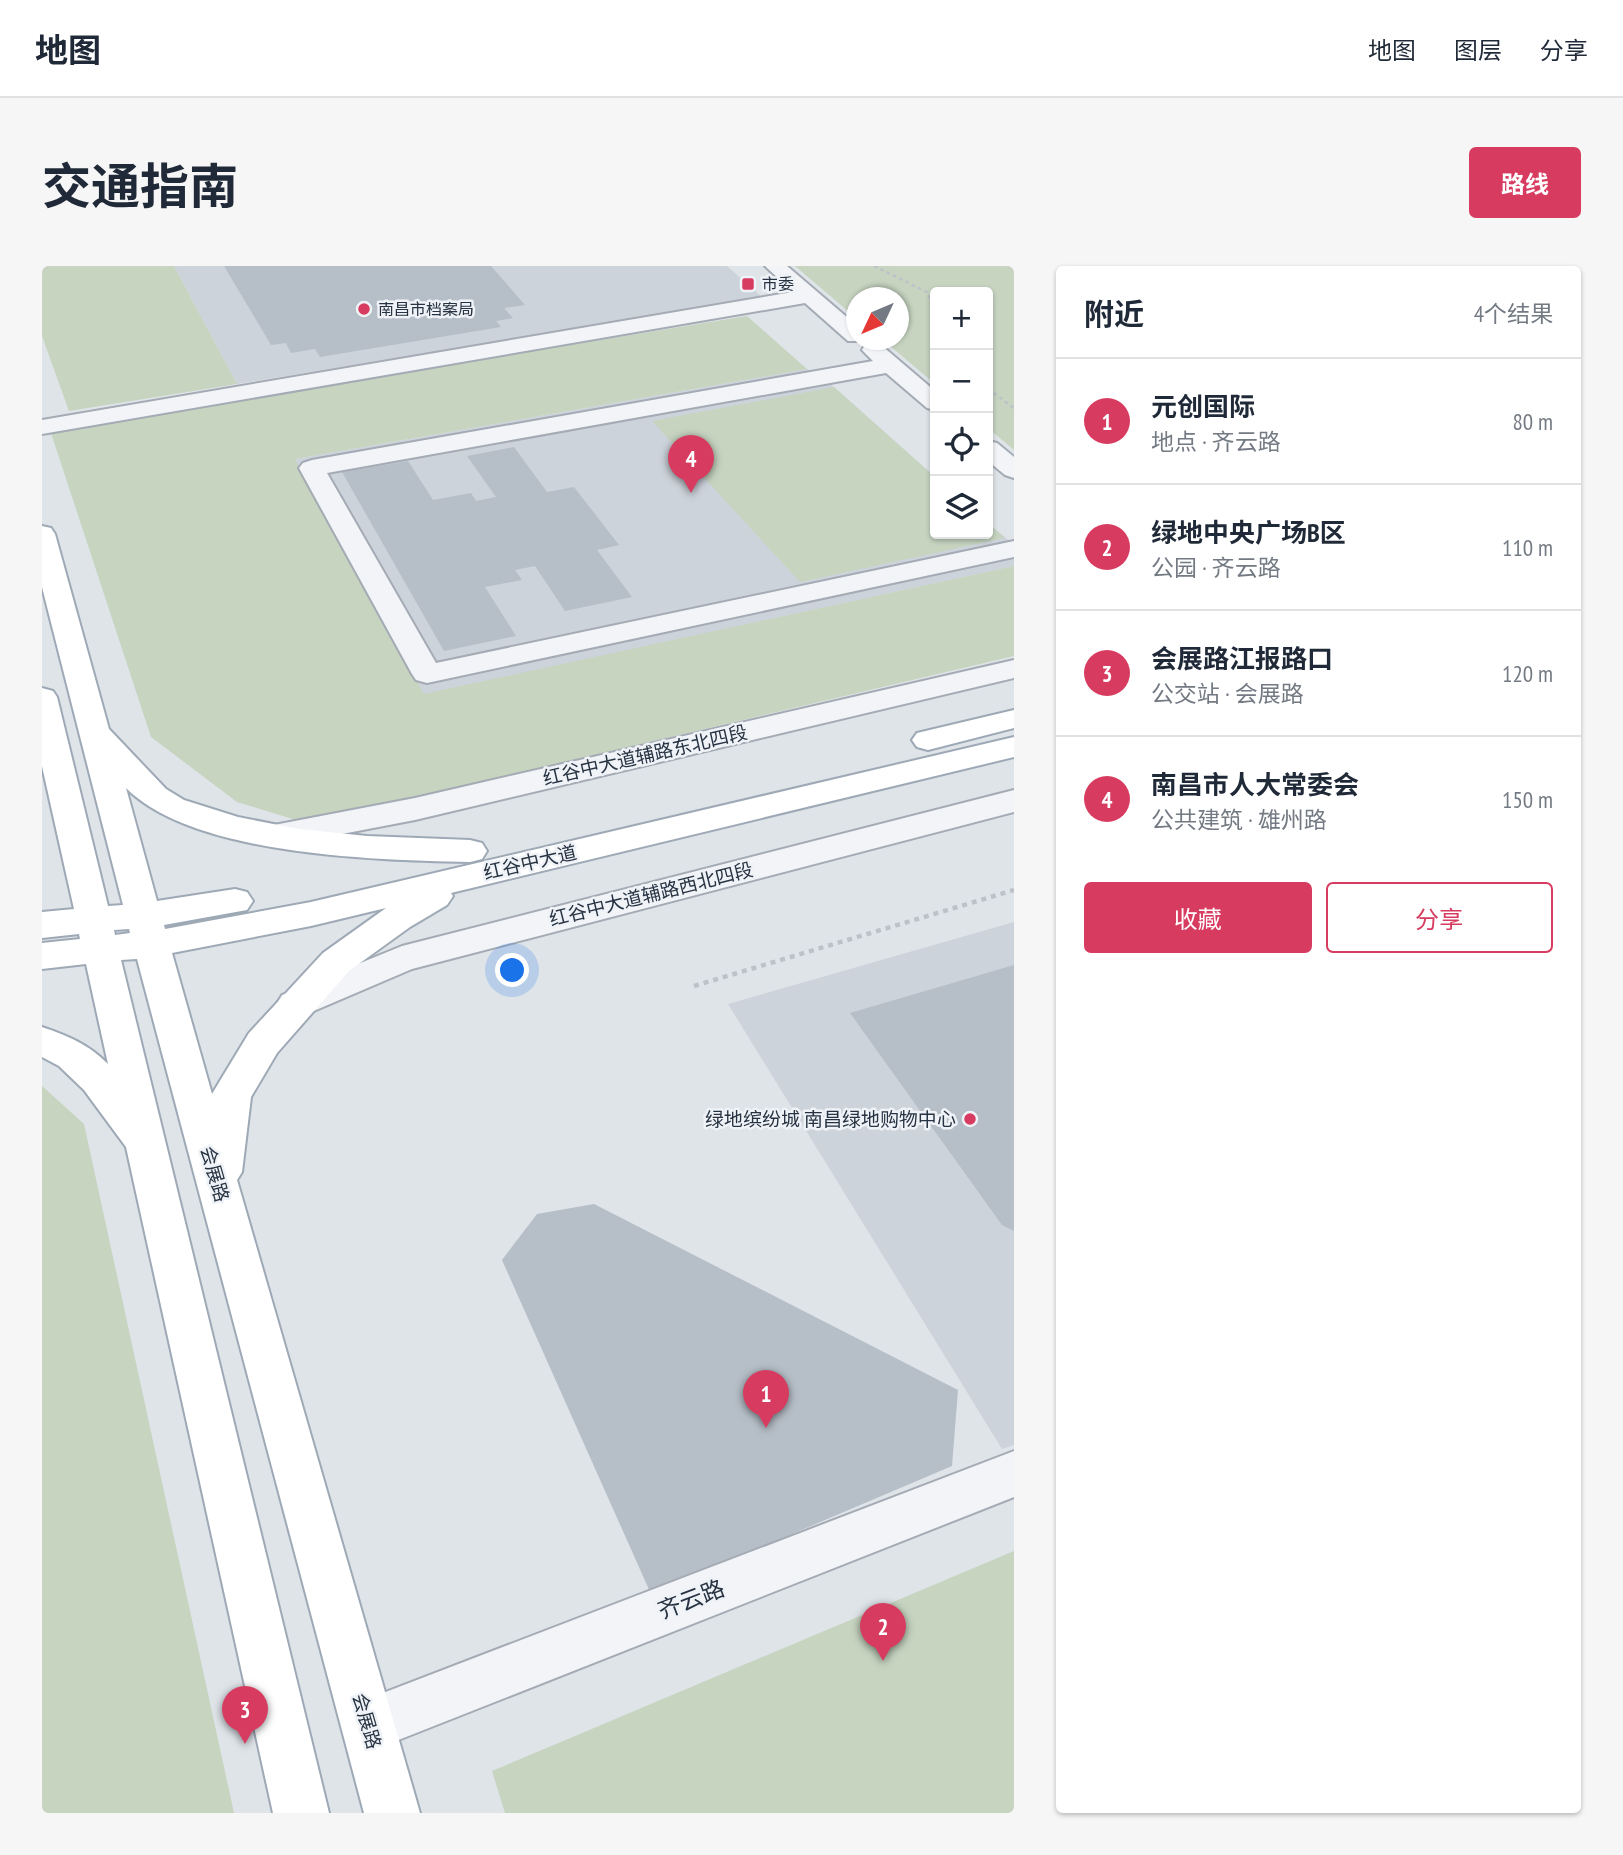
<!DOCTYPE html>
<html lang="zh">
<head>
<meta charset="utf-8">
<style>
	:root { --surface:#fff; --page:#f6f6f7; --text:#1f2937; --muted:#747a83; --line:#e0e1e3; --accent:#d73c60 }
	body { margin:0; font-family:"PT Sans Narrow","Noto Sans SC",sans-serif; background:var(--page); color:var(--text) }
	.controls { position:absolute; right:21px; top:21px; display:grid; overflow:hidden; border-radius:7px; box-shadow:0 2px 5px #0004 }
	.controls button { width:63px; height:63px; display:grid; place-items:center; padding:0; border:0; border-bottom:2px solid var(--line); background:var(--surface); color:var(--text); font:35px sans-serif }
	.compass { position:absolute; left:804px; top:21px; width:63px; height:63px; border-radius:50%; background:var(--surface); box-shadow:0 2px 5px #0004; rotate:226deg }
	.you { position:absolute; left:471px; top:705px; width:24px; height:24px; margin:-18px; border:5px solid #fff; border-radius:50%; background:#1a73e8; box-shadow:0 0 0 10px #1a73e833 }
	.badge { display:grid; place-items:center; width:46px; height:46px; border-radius:50%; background:var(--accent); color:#fff; font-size:23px; font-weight:700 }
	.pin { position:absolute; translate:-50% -58px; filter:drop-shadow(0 2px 4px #0008) }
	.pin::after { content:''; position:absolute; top:37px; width:24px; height:21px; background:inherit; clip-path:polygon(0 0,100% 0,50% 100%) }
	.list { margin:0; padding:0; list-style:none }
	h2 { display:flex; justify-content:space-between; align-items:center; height:91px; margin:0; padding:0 28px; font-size:30px }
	h2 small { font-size:23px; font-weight:400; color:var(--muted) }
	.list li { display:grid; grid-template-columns:46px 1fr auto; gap:21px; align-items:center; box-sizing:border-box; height:126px; padding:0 28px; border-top:2px solid var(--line) }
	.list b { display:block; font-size:26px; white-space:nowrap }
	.list p { margin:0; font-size:23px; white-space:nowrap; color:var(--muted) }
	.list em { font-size:23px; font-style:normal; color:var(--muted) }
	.actions { display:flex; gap:14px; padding:21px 28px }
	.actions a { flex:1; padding:16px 0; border:2px solid var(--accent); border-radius:7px; text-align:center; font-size:24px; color:var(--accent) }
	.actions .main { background:var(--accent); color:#fff }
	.icon { flex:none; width:38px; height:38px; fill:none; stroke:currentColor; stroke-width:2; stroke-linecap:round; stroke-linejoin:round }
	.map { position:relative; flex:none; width:972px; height:1547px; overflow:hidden; border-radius:7px }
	header { display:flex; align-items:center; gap:42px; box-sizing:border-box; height:98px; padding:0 35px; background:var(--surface); border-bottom:2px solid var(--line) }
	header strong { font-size:33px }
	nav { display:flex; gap:38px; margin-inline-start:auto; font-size:24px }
	.intro { display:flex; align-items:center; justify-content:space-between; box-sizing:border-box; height:168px; padding:0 42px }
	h1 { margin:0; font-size:49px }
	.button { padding:18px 32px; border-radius:7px; background:var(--accent); color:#fff; font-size:24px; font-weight:700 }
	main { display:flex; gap:42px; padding:0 42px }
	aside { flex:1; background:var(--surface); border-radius:7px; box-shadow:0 2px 5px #0004 }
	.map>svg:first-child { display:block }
	.built { fill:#cdd3db }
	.green { fill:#c6d4c0 }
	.building { fill:#b6bec7 }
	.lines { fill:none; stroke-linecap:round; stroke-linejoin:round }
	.minor-casing { stroke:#a4abb4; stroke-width:4 }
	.major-casing { stroke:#9ea9b6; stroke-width:4 }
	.path-far1 { stroke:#bdc2c8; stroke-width:2.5; stroke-dasharray:3.5 3.5; stroke-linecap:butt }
	.path { stroke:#bdc2c8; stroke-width:4.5; stroke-dasharray:5 5; stroke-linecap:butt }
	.minor { fill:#f2f4f7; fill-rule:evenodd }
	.major { fill:#fff; fill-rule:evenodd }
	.poi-dot { fill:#d73c60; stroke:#eff3f7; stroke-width:2.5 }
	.labels { text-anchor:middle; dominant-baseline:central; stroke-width:5; stroke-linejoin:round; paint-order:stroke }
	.far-poi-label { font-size:16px; fill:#273342; stroke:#eff3f7; text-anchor:start }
	.street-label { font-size:19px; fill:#273342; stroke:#eff3f7 }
	.poi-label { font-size:19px; fill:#273342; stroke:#eff3f7; text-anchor:end }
	.near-street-label { font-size:23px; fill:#273342; stroke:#eff3f7 }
</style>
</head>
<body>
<header>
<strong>地图</strong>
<nav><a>地图</a><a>图层</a><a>分享</a></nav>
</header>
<div class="intro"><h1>交通指南</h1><a class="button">路线</a></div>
<main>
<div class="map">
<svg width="972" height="1547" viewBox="0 0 972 1547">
	<rect width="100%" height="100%" fill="#dfe4e9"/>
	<!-- built -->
	<g class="built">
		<path d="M132 0H685L721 32 195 118Z"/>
		<path d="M765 103 792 121 893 211V268H946V257L972 279V300L382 429 253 193Z"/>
		<path d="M972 656V1179L960 1183 686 738Z"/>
	</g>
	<!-- green -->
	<g class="green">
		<path d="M0 0H132L195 118 27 145 0 70Z"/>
		<path d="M753 0H972V184L946 162V26H893V118L841 74H856V32H814V52Z"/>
		<path d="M705 50 765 103 253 193 382 428 972 300V390L264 557 195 536 109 471 8 164Z"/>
		<path d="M792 121 893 211V268H946V257L963 272 758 316 610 155Z"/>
		<path d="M0 820 42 858 192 1547H0Z"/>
		<path d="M972 1285V1547H463L450 1505Z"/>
	</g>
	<!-- building -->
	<g class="building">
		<path d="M182 0H449L483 39 462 42 471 52 454 55 459 61 278 91 273 83 249 87 244 77 229 79Z"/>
		<path d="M472 181 505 226 532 221 577 279 555 284 590 331 523 345 493 300 473 304 480 314 443 321 474 370 402 385 300 206 366 195 391 234 429 227 434 235 454 231 425 190Z"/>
		<path d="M972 699V965L960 959 808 747Z"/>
		<path d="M552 938 916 1124 910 1200 609 1328 460 994 495 948Z"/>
	</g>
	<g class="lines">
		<defs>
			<g id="minor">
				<path d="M723 0H745L814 59V74L822 75H806L763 37 0 168V154L751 26Z"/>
				<path d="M831 77 839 79 893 125V144L885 142 844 107 285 207 394 397 972 275V291L385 417 374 414 370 408 257 202 261 197 270 194 831 95 820 84 823 79Z"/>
				<path d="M946 175 955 177 972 191V212L963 209 946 195Z"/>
				<path d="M972 394V412L373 554 232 581 220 578 215 570 220 562 232 559 373 532Z"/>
				<path d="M972 524V546L370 703 253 753 240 749 234 739 240 729 360 680Z"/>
				<path d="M972 1185V1231L326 1486 307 1478 299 1459 307 1440Z"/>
			</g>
			<g id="major">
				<path d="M0 260 9 262 13 268 67 463 124 523 142 534 196 551 257 563 325 570 428 574 440 577 445 585 440 593 428 596C335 594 152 590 84 522L115 635 193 623 205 626 211 635 205 644 122 659 123 663 269 636 972 471V491L409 627 411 630 405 639 368 661 307 705 235 787 209 831 200 906 195 914 378 1547H322L95 693 79 694 287 1547H231L84 881 42 824 17 800 0 791V761C26 770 46 778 66 798L44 698 0 703V677L38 673 37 668 0 672V646L32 643 0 500V422L11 425 15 431 66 640 81 639 0 321ZM344 642 281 687 207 767 170 828 130 687 269 660ZM87 663 88 667 73 669 72 664Z"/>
				<path d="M972 444V462L886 484 875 481 870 474 875 467Z"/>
			</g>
		</defs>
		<!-- minor casing -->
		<use href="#minor" class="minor-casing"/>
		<!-- major casing -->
		<use href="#major" class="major-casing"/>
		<!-- path-far1 -->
		<g class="path-far1">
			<path d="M832 0 885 26 893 41"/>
			<path d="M946 123 972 142"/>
		</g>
		<!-- path -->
		<path class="path" d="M652 720 972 624"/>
		<!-- minor -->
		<use href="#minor" class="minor"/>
		<!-- major -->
		<use href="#major" class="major"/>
	</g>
	<!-- markers -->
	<g class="poi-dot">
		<rect x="699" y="11" width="14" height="14" rx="3.5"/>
		<circle cx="322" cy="43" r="7"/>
		<circle cx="928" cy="853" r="7"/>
	</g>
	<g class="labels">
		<!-- far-poi labels -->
		<g class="far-poi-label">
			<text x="720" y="18">市委</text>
			<text x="336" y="43">南昌市档案局</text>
		</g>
		<!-- street labels -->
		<g class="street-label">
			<text transform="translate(603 489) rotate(-13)">红谷中大道辅路东北四段</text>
			<text transform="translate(488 596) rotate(-13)">红谷中大道</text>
			<text transform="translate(609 628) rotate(-14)">红谷中大道辅路西北四段</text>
			<text transform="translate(173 908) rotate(74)">会展路</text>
			<text transform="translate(325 1455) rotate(74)">会展路</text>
		</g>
		<!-- poi labels -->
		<g class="poi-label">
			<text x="914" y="853">绿地缤纷城 南昌绿地购物中心</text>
		</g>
		<!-- near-street labels -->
		<g class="near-street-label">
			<text transform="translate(649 1333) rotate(-21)">齐云路</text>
		</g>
	</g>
</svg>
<div class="controls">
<button>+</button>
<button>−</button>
<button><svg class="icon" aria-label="locate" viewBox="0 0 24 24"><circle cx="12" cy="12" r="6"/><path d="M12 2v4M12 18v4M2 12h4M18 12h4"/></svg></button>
<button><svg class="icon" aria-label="layers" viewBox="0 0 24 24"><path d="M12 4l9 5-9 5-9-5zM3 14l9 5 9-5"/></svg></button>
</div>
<svg class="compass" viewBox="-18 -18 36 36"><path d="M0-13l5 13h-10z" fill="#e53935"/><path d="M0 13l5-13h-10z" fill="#747a83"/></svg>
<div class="you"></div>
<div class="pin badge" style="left:724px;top:1162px">1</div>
<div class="pin badge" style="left:841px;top:1395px">2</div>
<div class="pin badge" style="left:203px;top:1478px">3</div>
<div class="pin badge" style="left:649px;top:227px">4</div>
</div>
<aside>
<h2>附近<small>4个结果</small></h2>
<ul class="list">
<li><span class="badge">1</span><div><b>元创国际</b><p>地点 · 齐云路</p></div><em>80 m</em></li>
<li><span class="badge">2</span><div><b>绿地中央广场B区</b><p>公园 · 齐云路</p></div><em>110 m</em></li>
<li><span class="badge">3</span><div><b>会展路江报路口</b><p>公交站 · 会展路</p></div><em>120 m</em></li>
<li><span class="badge">4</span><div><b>南昌市人大常委会</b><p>公共建筑 · 雄州路</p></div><em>150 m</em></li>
</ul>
<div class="actions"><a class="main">收藏</a><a>分享</a></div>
</aside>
</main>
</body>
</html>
